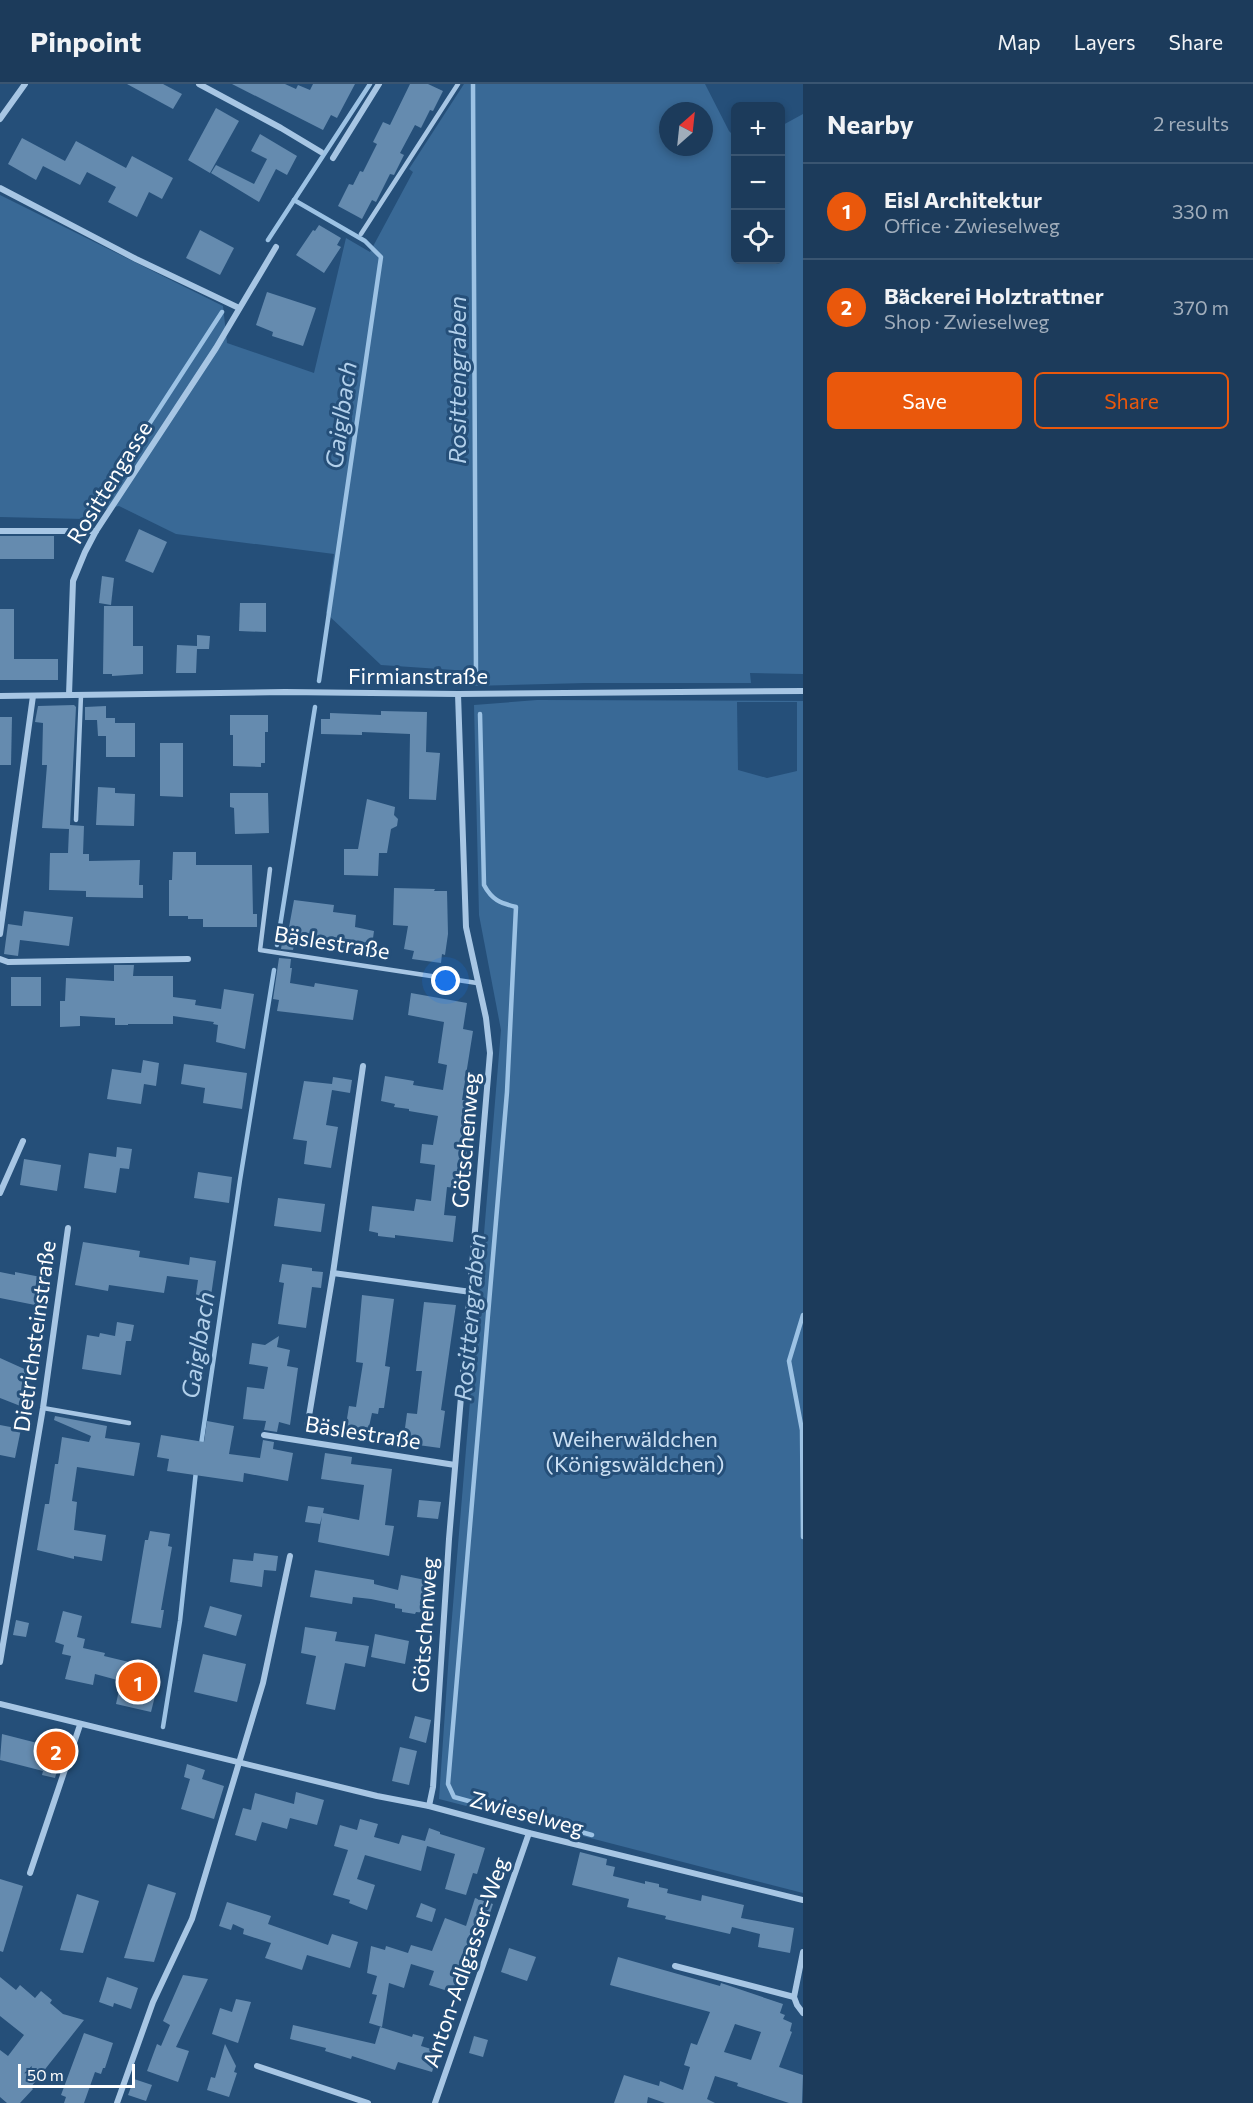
<!DOCTYPE html>
<html lang="en">
<head>
<meta charset="utf-8">
<style>
	:root { --surface:#1c3b5b; --page:#294664; --text:#f1f3f6; --muted:#a0adbb; --line:#3a5571; --accent:#ea580c }
	body { margin:0; font-family:Commissioner,sans-serif; background:var(--page); color:var(--text) }
	.controls { position:absolute; right:18px; top:18px; display:grid; overflow:hidden; border-radius:9px; box-shadow:0 3px 9px #0003 }
	.controls button { width:54px; height:54px; display:grid; place-items:center; padding:0; border:0; border-bottom:2px solid var(--line); background:var(--surface); color:var(--text); font:30px sans-serif }
	.compass { position:absolute; left:659px; top:18px; width:54px; height:54px; border-radius:50%; background:var(--surface); box-shadow:0 3px 9px #0003; rotate:27deg }
	.scale { position:absolute; left:18px; bottom:15px; width:117px; box-sizing:border-box; padding-left:6px; border:3px solid #fff; border-top:0; font-size:16px; line-height:21px; white-space:nowrap; color:#fff; -webkit-text-stroke:4px #254f79; paint-order:stroke }
	.you { position:absolute; left:446px; top:897px; width:21px; height:21px; margin:-15px; border:4px solid #fff; border-radius:50%; background:#1a73e8; box-shadow:0 0 0 9px #1a73e833 }
	.badge { display:grid; place-items:center; width:39px; height:39px; border-radius:50%; background:var(--accent); color:#fff; font-size:20px; font-weight:700 }
	.pin { position:absolute; translate:-50% -50%; border:3px solid #fff; box-shadow:0 2px 6px #0006 }
	.list { margin:0; padding:0; list-style:none }
	h2 { display:flex; justify-content:space-between; align-items:center; height:78px; margin:0; padding:0 24px; font-size:26px }
	h2 small { font-size:20px; font-weight:400; color:var(--muted) }
	.list li { display:grid; grid-template-columns:39px 1fr auto; gap:18px; align-items:center; box-sizing:border-box; height:96px; padding:0 24px; border-top:2px solid var(--line) }
	.list b { display:block; font-size:22px; white-space:nowrap }
	.list p { margin:0; font-size:20px; white-space:nowrap; color:var(--muted) }
	.list em { font-size:20px; font-style:normal; color:var(--muted) }
	.actions { display:flex; gap:12px; padding:18px 24px }
	.actions a { flex:1; padding:14px 0; border:2px solid var(--accent); border-radius:9px; text-align:center; font-size:21px; color:var(--accent) }
	.actions .main { background:var(--accent); color:#fff }
	.icon { flex:none; width:33px; height:33px; fill:none; stroke:currentColor; stroke-width:2; stroke-linecap:round; stroke-linejoin:round }
	.map { position:relative; flex:none; width:803px; height:2019px; overflow:hidden }
	header { display:flex; align-items:center; gap:36px; box-sizing:border-box; height:84px; padding:0 30px; background:var(--surface); border-bottom:2px solid var(--line) }
	header strong { font-size:28px }
	nav { display:flex; gap:33px; margin-inline-start:auto; font-size:21px }
	main { display:flex }
	aside { flex:1; background:var(--surface) }
	.map>svg:first-child { display:block }
	.green { fill:#396996; fill-rule:evenodd }
	.lines { fill:none; stroke-linecap:round; stroke-linejoin:round }
	.stream { stroke:#9cc2e4; stroke-width:4.5 }
	.building { fill:#658baf; fill-rule:evenodd }
	.lane { stroke:#a7c6e4; stroke-width:4.5 }
	.street { stroke:#a7c6e4; stroke-width:6 }
	.labels { text-anchor:middle; dominant-baseline:central; stroke-width:6; stroke-linejoin:round; paint-order:stroke }
	.street-label { font-size:22px; fill:#fff; stroke:#254f79 }
	.park-label { font-size:22px; fill:#cadff3; stroke:#254f79 }
	.water-label { font-size:24px; font-style:italic; fill:#b2d0eb; stroke:#254f79 }
</style>
</head>
<body>
<header>
<strong>Pinpoint</strong>
<nav><a>Map</a><a>Layers</a><a>Share</a></nav>
</header>
<main>
<div class="map">
<svg width="803" height="2019" viewBox="0 0 803 2019">
	<rect width="100%" height="100%" fill="#254f79"/>
	<!-- green -->
	<g class="green">
		<path d="M464 0H705L729 47 735 53 736 176H780L781 42 803 30V590L750 589 751 599H585L471 602 469 587 381 581 326 529 334 470 176 450 119 422 89 428 85 435 0 433V111L223 222 227 259 314 289 346 154 370 168 413 88 409 85ZM668 27H704V63H668Z"/>
		<path d="M537 616 803 617V1809L439 1715 449 1569 501 946 479 831 474 621ZM737 618H797V687L767 694 738 686Z"/>
	</g>
	<g class="lines">
		<!-- stream -->
		<g class="stream">
			<path d="M473 0 476 591"/>
			<path d="M294 116 365 157 381 173 319 597"/>
			<path d="M268 156 370 0"/>
			<path d="M90 431 222 228"/>
			<path d="M480 630 484 801C492 816 500 819 516 823L507 1008 448 1700 454 1713 592 1751"/>
			<path d="M277 861 315 623"/>
			<path d="M803 1231 789 1277 802 1346 803 1453"/>
			<path d="M201 1361 240 1096 274 886"/>
			<path d="M163 1643 180 1537 196 1387"/>
		</g>
	</g>
	<!-- building -->
	<g class="building">
		<path d="M127 0H163L182 10 173 25Z"/>
		<path d="M232 0H285L296 5 298 1 310 6 313 0H355L337 34 331 31 323 46Z"/>
		<path d="M410 0H428L443 7 433 27 430 26 421 44 415 41 400 69 404 71 394 91 390 90 376 118 372 116 362 135 338 122 349 100 353 101 360 87 363 88 377 60 373 58 383 38 390 41Z"/>
		<path d="M216 24 239 37 210 89 188 76Z"/>
		<path d="M260 50 297 72 287 91 276 85 259 118 211 89 216 81 254 100 267 75 251 67Z"/>
		<path d="M22 54 65 77 76 57 126 84 132 72 173 94 162 115 149 108 137 133 108 118 116 103 87 88 80 101 43 82 36 96 8 80Z"/>
		<path d="M319 141 341 154 337 161 341 163 324 189 296 171 313 146 315 147Z"/>
		<path d="M200 146 234 164 220 191 186 174Z"/>
		<path d="M267 208 316 224 303 262 272 252 273 248 256 241Z"/>
		<path d="M139 445 167 458 153 489 125 477Z"/>
		<rect x="0" y="452" width="54" height="23"/>
		<path d="M102 492 114 494 111 521 99 519Z"/>
		<path d="M240 519H266V548L239 547Z"/>
		<path d="M104 522H133V562H143V590L112 592V590H103Z"/>
		<path d="M0 525H14V575H58V596H0Z"/>
		<path d="M197 551 210 552 209 565H197L196 589H176L177 561 197 562Z"/>
		<path d="M74 621 76 623 70 741 84 742 83 770H89V777L140 776 139 801H143V814L86 813V807L49 806 50 769H68L69 745 42 744 47 681H42L43 639 35 638 38 622Z"/>
		<path d="M106 622V634H115V639H135V673H106V652H98L97 636H85V623Z"/>
		<path d="M381 627 427 628 426 668 440 669 436 716 409 715 410 650 362 648V651L321 650V635H330V629L381 631Z"/>
		<path d="M230 631H268V648H265V679H261V683L233 682V651H230Z"/>
		<path d="M0 633H12L11 681H0Z"/>
		<path d="M160 659H183V713L160 712Z"/>
		<path d="M98 703 115 704V709L135 710 134 742 96 741Z"/>
		<path d="M230 709H268L269 749 235 750 234 724 230 723Z"/>
		<path d="M367 715 395 723 394 731 398 735 397 742 391 745 387 769H379L378 792 344 791V765H358Z"/>
		<path d="M173 768H196V781H252L253 830H257V843H203V835H188V832H169V796H172Z"/>
		<path d="M394 804 435 805 434 807H447L448 850 445 871 442 870 441 879 412 875 414 867 404 865 408 842 393 841Z"/>
		<path d="M294 816 334 821 333 828 356 831 355 843 374 847 371 869 292 855H295L293 866 281 865 283 853 287 854Z"/>
		<path d="M24 827 73 833 69 862 20 856 18 872 4 870 8 840 22 842Z"/>
		<path d="M279 874 291 875 290 884H292L290 899 314 903 315 899 358 906 353 936 277 927 279 916 273 915Z"/>
		<path d="M114 881H134L133 892H173V913L196 916 195 921 221 925 224 905 254 910 245 965 216 958 218 941 213 940 214 938 173 932V940H128V941H115V934L80 932V942L60 943V917H65L66 894 114 897Z"/>
		<rect x="11" y="893" width="30" height="29"/>
		<path d="M411 909 467 919 463 945 473 947 462 1016 475 1018 469 1052H471L470 1065H467L463 1105 447 1103 444 1131 456 1132 453 1158 395 1151V1154L378 1152V1149L369 1147 372 1122 414 1127 416 1115 431 1117 435 1081 420 1079 422 1060 433 1061 438 1032 409 1027V1025L394 1023 395 1020 381 1017 385 992 414 997 413 1001 443 1006 447 981 438 979 444 938 408 931Z"/>
		<path d="M143 976 159 979 156 1002 144 1000 141 1020 107 1015 112 985 141 989Z"/>
		<path d="M184 980 247 989 242 1025 203 1019 205 1004 181 1000Z"/>
		<path d="M333 993 352 996 350 1009 332 1006 326 1041 338 1043 331 1084 304 1080 307 1057 293 1055 304 997 332 1000Z"/>
		<path d="M117 1063 132 1065 129 1085 120 1084 116 1109 84 1104 89 1069 116 1073Z"/>
		<path d="M24 1075 61 1081 57 1107 20 1101Z"/>
		<path d="M198 1088 232 1093 229 1119 194 1114Z"/>
		<path d="M278 1114 325 1120 321 1148 274 1142Z"/>
		<path d="M83 1158 140 1167 139 1173 189 1181 190 1173 216 1177 210 1219 195 1217 198 1196 167 1192 164 1209 109 1201 108 1207 75 1201Z"/>
		<path d="M282 1180 312 1184V1187L323 1188 321 1204 312 1203 306 1244 278 1240 284 1199 279 1198Z"/>
		<path d="M0 1188 15 1191V1188L46 1194 40 1222 0 1214Z"/>
		<path d="M362 1211 394 1215 385 1282 390 1283 384 1324H379L378 1330 372 1329 367 1352 345 1347 349 1322 356 1323 363 1279 356 1278Z"/>
		<path d="M424 1218 456 1221 441 1326 445 1327 440 1364 403 1359 407 1329 417 1330 422 1287H416Z"/>
		<path d="M117 1238 134 1241 131 1257H126L121 1291 82 1285 87 1251 99 1253 100 1249 115 1252Z"/>
		<path d="M279 1252 277 1263 290 1266 287 1282 298 1284 290 1341 279 1338 277 1348 264 1346 266 1337 243 1335 247 1303 264 1305 268 1283 249 1280 252 1259 265 1261Z"/>
		<path d="M0 1274 31 1288 27 1298 30 1300 25 1310 28 1311 23 1323 0 1314Z"/>
		<path d="M55 1332 107 1342 105 1354 140 1359 134 1392 77 1383 72 1417 77 1418 74 1446 106 1451 102 1477 74 1472V1475L37 1466 45 1420H49L55 1380H58L62 1353 89 1358 91 1352 54 1336Z"/>
		<path d="M207 1337 234 1342 229 1370 260 1374 263 1356 274 1358 273 1365 293 1369 288 1397 244 1389 243 1398 167 1387 169 1375 157 1373 161 1351 204 1358Z"/>
		<path d="M0 1341 21 1345 15 1374 0 1371Z"/>
		<path d="M325 1369 352 1373 351 1380 392 1385 385 1441 394 1442 389 1472 318 1458 322 1432 320 1440 305 1438 308 1422 324 1424 323 1429 359 1436 364 1401 321 1395Z"/>
		<path d="M419 1416 441 1418 438 1435 417 1433Z"/>
		<path d="M150 1447 170 1450 168 1462 172 1463 161 1526H164L161 1544 131 1539 145 1456H148Z"/>
		<path d="M254 1469 278 1472 276 1487 264 1486 262 1503 230 1498 233 1475 253 1477Z"/>
		<path d="M315 1486 374 1496V1500L398 1506 401 1491 430 1497 426 1529 416 1528 415 1530 402 1528V1525L395 1524V1520L371 1515 353 1513 352 1520 310 1513Z"/>
		<path d="M210 1522 242 1531 236 1552 204 1543Z"/>
		<path d="M63 1527 82 1532 77 1553 85 1555 83 1564 105 1569 104 1572 158 1585 151 1611 155 1612 151 1628 116 1620 121 1597 95 1590 93 1601 65 1595 71 1572 62 1570 64 1561 55 1558Z"/>
		<path d="M16 1536 29 1539 26 1553 13 1551Z"/>
		<path d="M305 1543 337 1548 335 1557 369 1562 365 1583 345 1579 335 1626 306 1620 316 1572 301 1569Z"/>
		<path d="M375 1550 409 1557 405 1580 371 1573Z"/>
		<path d="M203 1570 246 1580 237 1618 194 1608Z"/>
		<path d="M415 1632 431 1636 426 1659 409 1654Z"/>
		<path d="M2 1650 49 1662 50 1659 64 1663 55 1694 42 1691 43 1687 0 1676Z"/>
		<path d="M400 1663 417 1667 409 1701 392 1697Z"/>
		<path d="M187 1680 205 1686 202 1695 224 1702 214 1735 181 1725 190 1695 184 1693Z"/>
		<path d="M296 1708 324 1716 317 1741 290 1734 287 1745 262 1738 256 1757 235 1751 243 1724 251 1726 255 1709 294 1720Z"/>
		<path d="M360 1735 378 1740 374 1753 399 1760 402 1751 425 1757 429 1744 440 1748V1750L485 1764 477 1790 473 1789 466 1811 445 1805 455 1770 427 1762 421 1787 365 1771 357 1795 375 1801 367 1826 349 1819 350 1816 333 1811 348 1766 334 1762 340 1741 357 1746Z"/>
		<path d="M580 1768 607 1775 606 1781 615 1783 613 1792 645 1800V1797L659 1800V1803L668 1805 667 1809 701 1817 702 1811 744 1821 741 1834 794 1844 790 1869 758 1863 760 1850 732 1843 730 1850 665 1835 666 1832 627 1823 629 1815 572 1801Z"/>
		<path d="M0 1795 23 1802 3 1868 0 1867Z"/>
		<path d="M148 1800 176 1809 154 1878 124 1874Z"/>
		<path d="M77 1810 99 1817 83 1869 60 1866Z"/>
		<path d="M475 1814 493 1820 487 1838 480 1836 461 1884H463L454 1909 429 1901 434 1887 411 1880 404 1904 389 1899 382 1943 369 1939 377 1911 372 1910 377 1892 367 1889 371 1862 385 1866 386 1862 408 1869 411 1861 432 1867 445 1834 466 1842Z"/>
		<path d="M227 1818 271 1832 268 1840 328 1861 332 1850 358 1858 350 1884 307 1871 302 1886 265 1874 271 1859 243 1850 244 1845 233 1840 231 1846 219 1842Z"/>
		<path d="M421 1819 436 1825 432 1838 416 1833Z"/>
		<path d="M509 1864 536 1873 527 1897 501 1888Z"/>
		<path d="M618 1873 720 1902 721 1899 727 1901 783 1920 780 1929 785 1931 783 1935 792 1939 790 1947 792 1948 779 1983 803 1991 802 2019H789L737 2002 738 1999 715 1992 707 2015 715 2019H665L648 2013 647 2019H614L624 1991 659 2002 660 1997 683 2006 690 1983 684 1981 691 1959 697 1961 710 1928 610 1901ZM735 1940 761 1948 751 1976 724 1968Z"/>
		<path d="M183 1891 208 1895 176 1963 189 1967 178 1998 147 1987 157 1960 161 1962 170 1941 163 1937Z"/>
		<path d="M0 1893 16 1906 20 1901 35 1914 41 1907 52 1916 50 1919 63 1930 84 1936 31 2003 33 2005 20 2019H7L0 2013V1966L8 1972 24 1951 0 1932Z"/>
		<path d="M107 1893 138 1904 131 1925 114 1919 113 1923 99 1918Z"/>
		<path d="M236 1915 251 1918 238 1959 212 1950 220 1924 232 1928Z"/>
		<path d="M293 1941 375 1960 380 1943 412 1953 413 1950 424 1953 421 1962 438 1967 432 1988 398 1978 395 1986 352 1972 351 1975 325 1967 326 1964 290 1955Z"/>
		<path d="M84 1949 113 1959 105 1984H103L101 1990 95 1988 84 2019H64L66 2013 61 2011Z"/>
		<path d="M474 1952 488 1956 483 1973 469 1969Z"/>
		<path d="M225 1960 236 1982 234 1988 237 1989 229 2013 207 2006 211 1993 215 1994Z"/>
		<path d="M134 1995 152 2001 146 2017 128 2011Z"/>
	</g>
	<g class="lines">
		<!-- lane -->
		<g class="lane">
			<path d="M361 150 458 0"/>
			<path d="M76 736 81 611"/>
			<path d="M270 785 260 866 477 899"/>
			<path d="M43 1324 129 1339"/>
		</g>
		<!-- street -->
		<g class="street">
			<path d="M199 0 281 44 321 68"/>
			<path d="M0 35 25 0"/>
			<path d="M333 74 379 0"/>
			<path d="M0 104 136 175 239 224"/>
			<path d="M0 447H96"/>
			<path d="M69 611 73 497 85 468 96 447 216 264 276 163"/>
			<path d="M0 612 285 608 458 610 803 607"/>
			<path d="M0 850 33 612"/>
			<path d="M0 875 8 878 188 875"/>
			<path d="M0 1109 23 1057"/>
			<path d="M333 1189 471 1208"/>
			<path d="M307 1344 333 1189 363 982"/>
			<path d="M264 1351 455 1381"/>
			<path d="M0 1578 43 1324 68 1144"/>
			<path d="M0 1620 377 1712 429 1722 529 1749 803 1816"/>
			<path d="M429 1722 433 1703 449 1455 490 969 486 934 466 843 458 610"/>
			<path d="M30 1789 80 1641"/>
			<path d="M675 1882 794 1913 803 1868"/>
			<path d="M794 1913 797 1921 803 1929"/>
			<path d="M257 1982 368 2019"/>
			<path d="M117 2019 153 1918 192 1835 263 1599 290 1472"/>
			<path d="M435 2019 529 1749"/>
		</g>
	</g>
	<g class="labels">
		<!-- street labels -->
		<g class="street-label">
			<text transform="translate(109 398) rotate(-58)">Rosittengasse</text>
			<text x="418" y="591">Firmianstraße</text>
			<text transform="translate(332 858) rotate(9)">Bäslestraße</text>
			<text transform="translate(465 1056) rotate(-85)">Götschenweg</text>
			<text transform="translate(34 1252) rotate(-82)">Dietrichsteinstraße</text>
			<text transform="translate(363 1348) rotate(9)">Bäslestraße</text>
			<text transform="translate(424 1541) rotate(-86)">Götschenweg</text>
			<text transform="translate(527 1729) rotate(15)">Zwieselweg</text>
			<text transform="translate(465 1878) rotate(-71)">Anton-Adlgasser-Weg</text>
		</g>
		<!-- park labels -->
		<g class="park-label">
			<text x="635" y="1354">Weiherwäldchen<tspan x="635" dy="25">(Königswäldchen)</tspan></text>
		</g>
		<!-- water labels -->
		<g class="water-label">
			<text transform="translate(456 296) rotate(-90)">Rosittengraben</text>
			<text transform="translate(340 331) rotate(-82)">Gaiglbach</text>
			<text transform="translate(469 1233) rotate(-85)">Rosittengraben</text>
			<text transform="translate(197 1261) rotate(-81)">Gaiglbach</text>
		</g>
	</g>
</svg>
<div class="controls">
<button>+</button>
<button>−</button>
<button><svg class="icon" aria-label="locate" viewBox="0 0 24 24"><circle cx="12" cy="12" r="6"/><path d="M12 2v4M12 18v4M2 12h4M18 12h4"/></svg></button>
</div>
<svg class="compass" viewBox="-18 -18 36 36"><path d="M0-13l5 13h-10z" fill="#e53935"/><path d="M0 13l5-13h-10z" fill="#a0adbb"/></svg>
<div class="scale">50 m</div>
<div class="you"></div>
<div class="pin badge" style="left:138px;top:1598px">1</div>
<div class="pin badge" style="left:56px;top:1667px">2</div>
</div>
<aside>
<h2>Nearby<small>2 results</small></h2>
<ul class="list">
<li><span class="badge">1</span><div><b>Eisl Architektur</b><p>Office · Zwieselweg</p></div><em>330 m</em></li>
<li><span class="badge">2</span><div><b>Bäckerei Holztrattner</b><p>Shop · Zwieselweg</p></div><em>370 m</em></li>
</ul>
<div class="actions"><a class="main">Save</a><a>Share</a></div>
</aside>
</main>
</body>
</html>
